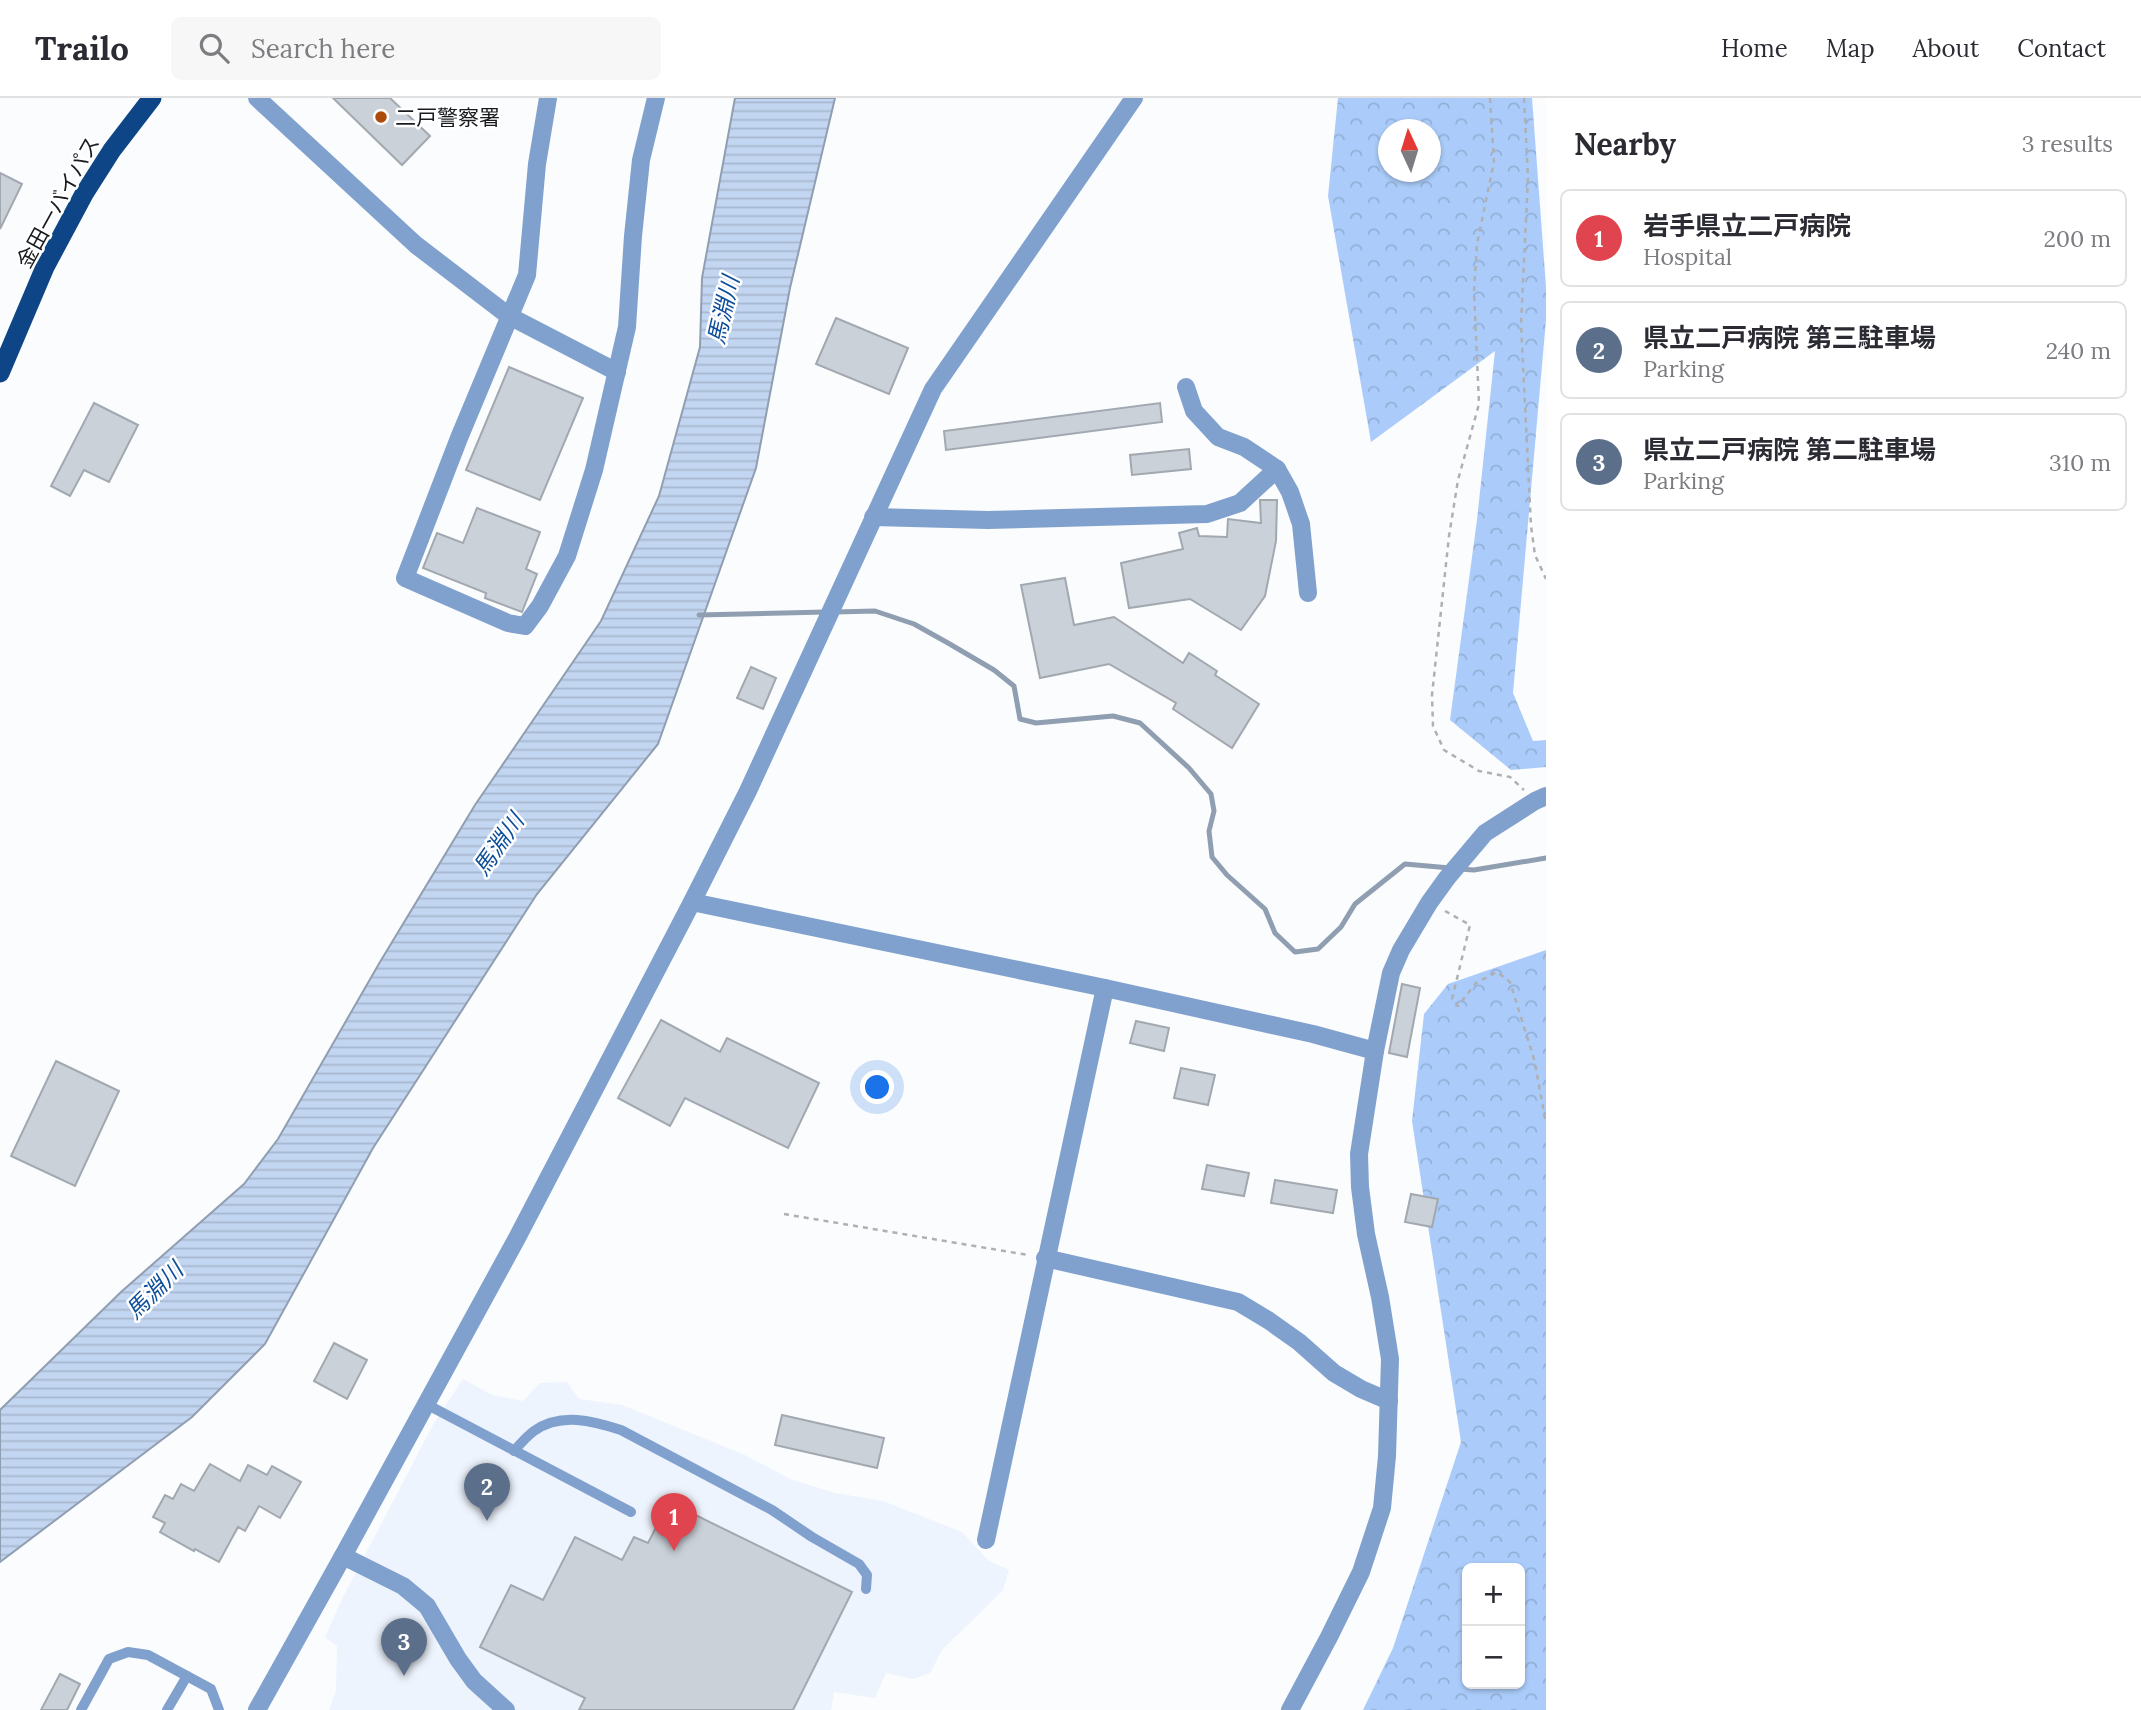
<!DOCTYPE html>
<html lang="en">
<head>
<meta charset="utf-8">
<style>
	:root { --surface:#fff; --page:#f7f7f7; --text:#2b2b33; --muted:#7c7c81; --line:#e1e1e2; --accent:#7c3aed }
	body { margin:0; font-family:Lora,"Noto Sans JP",serif; background:var(--page); color:var(--text) }
	.controls { position:absolute; right:21px; bottom:21px; display:grid; overflow:hidden; border-radius:10px; box-shadow:0 2px 5px #0004 }
	.controls button { width:63px; height:63px; display:grid; place-items:center; padding:0; border:0; border-bottom:2px solid var(--line); background:var(--surface); color:var(--text); font:35px sans-serif }
	.compass { position:absolute; left:1378px; top:21px; width:63px; height:63px; border-radius:50%; background:var(--surface); box-shadow:0 2px 5px #0004; rotate:356deg }
	.you { position:absolute; left:878px; top:990px; width:24px; height:24px; margin:-18px; border:5px solid #fff; border-radius:50%; background:#1a73e8; box-shadow:0 0 0 10px #1a73e833 }
	.badge { display:grid; place-items:center; width:46px; height:46px; border-radius:50%; background:var(--accent); color:#fff; font-size:23px; font-weight:700 }
	.pin { position:absolute; translate:-50% -58px; filter:drop-shadow(0 2px 4px #0008) }
	.pin::after { content:''; position:absolute; top:37px; width:24px; height:21px; background:inherit; clip-path:polygon(0 0,100% 0,50% 100%) }
	.list { margin:0; padding:0; list-style:none }
	h2 { display:flex; justify-content:space-between; align-items:center; height:91px; margin:0; padding:0 28px; font-size:30px }
	h2 small { font-size:23px; font-weight:400; color:var(--muted) }
	.list li { display:grid; grid-template-columns:46px 1fr auto; gap:21px; align-items:center; box-sizing:border-box; height:98px; margin:0 14px 14px; padding:0 14px; border:2px solid var(--line); border-radius:10px }
	.list b { display:block; font-size:26px; white-space:nowrap }
	.list p { margin:0; font-size:23px; white-space:nowrap; color:var(--muted) }
	.list em { font-size:23px; font-style:normal; color:var(--muted) }
	.icon { flex:none; width:38px; height:38px; fill:none; stroke:currentColor; stroke-width:2; stroke-linecap:round; stroke-linejoin:round }
	.map { position:relative; flex:none; width:1546px; height:1612px; overflow:hidden }
	header { display:flex; align-items:center; gap:42px; box-sizing:border-box; height:98px; padding:0 35px; background:var(--surface); border-bottom:2px solid var(--line) }
	header strong { font-size:33px }
	nav { display:flex; gap:38px; margin-inline-start:auto; font-size:24px }
	.search { width:490px; height:63px; background:var(--page); display:flex; align-items:center; gap:18px; box-sizing:border-box; padding:0 24px; border-radius:10px; color:var(--muted); font-size:26px }
	main { display:flex }
	aside { flex:1; background:var(--surface) }
	.map>svg:first-child { display:block }
	.built { fill:#eef4fd }
	.forest { fill:url(#forest-crowns); fill-rule:evenodd }
	.water { fill:url(#water-rules); stroke:#909eb1; stroke-width:2 }
	.lines { fill:none; stroke-linecap:round; stroke-linejoin:round }
	.stream { stroke:#909eb1; stroke-width:5 }
	.building { fill:#cbd1d9; stroke:#a2a8b0; stroke-width:2 }
	.path { stroke:#aeb0b2; stroke-width:2.5; stroke-dasharray:5 5; stroke-linecap:butt }
	.service { stroke:#80a1cd; stroke-width:10 }
	.minor { stroke:#80a1cd; stroke-width:18 }
	.tertiary { stroke:#80a1cd; stroke-width:18 }
	.trunk { stroke:#0e4586; stroke-width:19 }
	.poi-dot { fill:#ac4a0b; stroke:#fff; stroke-width:2.5 }
	.labels { text-anchor:middle; dominant-baseline:central; stroke-width:5; stroke-linejoin:round; paint-order:stroke }
	.poi-label { font-size:21px; fill:#181a1d; stroke:#fff; text-anchor:start }
	.street-label { font-size:21px; fill:#181a1d; stroke:#fff }
	.water-label { font-size:23px; font-style:italic; fill:#0e4f9a; stroke:#fff }
</style>
</head>
<body>
<header>
<strong>Trailo</strong>
<div class="search"><svg class="icon" aria-label="search" viewBox="0 0 24 24"><circle cx="10" cy="10" r="6"/><path d="M15 15l6 6"/></svg>Search here</div>
<nav><a>Home</a><a>Map</a><a>About</a><a>Contact</a></nav>
</header>
<main>
<div class="map">
<svg width="1546" height="1612" viewBox="0 0 1546 1612">
	<defs>
		<pattern id="forest-crowns" width="20" height="18" patternUnits="userSpaceOnUse" patternTransform="scale(1.75)"><rect width="20" height="18" fill="#abccfa"/><path d="M2 6a3 3 0 1 1 6 0M12 15a3 3 0 1 1 6 0" fill="none" stroke="#92afd6"/></pattern>
		<pattern id="water-rules" width="6" height="5" patternUnits="userSpaceOnUse" patternTransform="scale(1.75)"><rect width="6" height="5" fill="#c3d6f1"/><path d="M0 2.5h6" fill="none" stroke="#a7b7ce"/></pattern>
	</defs>
	<rect width="100%" height="100%" fill="#fafcfd"/>
	<!-- built -->
	<path class="built" d="M463 1281 492 1297 523 1303 540 1285 567 1284 579 1301 622 1307 745 1357 790 1381 835 1395 883 1403 962 1434 989 1463 1009 1472 1003 1492 942 1552 930 1575 913 1581 886 1575 875 1600 834 1594 831 1612H329L336 1593 337 1548 325 1539 343 1499 434 1325Z"/>
	<!-- forest -->
	<g class="forest">
		<path d="M1338 0H1532L1546 189V222L1513 595 1533 643 1546 642V669L1511 672 1450 622 1477 422 1495 253 1371 344 1328 98ZM1388 32H1430V74H1388Z"/>
		<path d="M1546 852V1612H1363L1393 1550 1461 1344 1412 1023 1424 916 1448 886ZM1467 1470H1520V1586H1467Z"/>
	</g>
	<!-- water -->
	<path class="water" d="M735 0H835L790 190 756 370 658 646 537 796 373 1050 265 1246 192 1319 0 1464V1312L121 1194 244 1086 278 1041 380 864 475 707 601 523 659 398 700 249 702 180Z"/>
	<g class="lines">
		<!-- stream -->
		<g class="stream">
			<path d="M835 514 875 513 914 526 948 545 994 572 1014 588 1020 621 1036 625 1113 618 1140 625 1189 670 1211 696 1214 713 1209 733 1212 759 1227 777 1265 811 1275 835 1295 854 1318 851 1341 829 1355 806 1405 766 1450 770"/>
			<path d="M699 517 825 514"/>
			<path d="M1459 771 1474 772 1546 760"/>
		</g>
	</g>
	<!-- building -->
	<g class="building">
		<path d="M333 0H390L430 38 402 67Z"/>
		<path d="M0 75 22 86 0 131Z"/>
		<path d="M836 220 908 250 889 296 816 266Z"/>
		<path d="M509 269 583 300 540 402 466 372Z"/>
		<path d="M94 305 138 327 109 384 84 372 70 398 51 388Z"/>
		<path d="M1160 305 1162 324 946 352 944 333Z"/>
		<path d="M1189 351 1191 371 1132 377 1130 357Z"/>
		<path d="M1260 402H1277L1276 443 1265 498 1241 532 1190 501 1129 510 1121 465 1183 451 1179 435 1197 430 1199 438 1227 439 1228 421 1261 425Z"/>
		<path d="M477 410 540 434 526 471 537 476 522 514 485 500 486 495 423 470 437 435 463 445Z"/>
		<path d="M1065 480 1074 527 1114 519 1183 565 1189 555 1217 573 1215 577 1259 606 1232 650 1173 611 1176 605 1109 566 1040 580 1021 487Z"/>
		<path d="M751 569 776 580 763 611 737 600Z"/>
		<path d="M1402 886 1420 890 1407 959 1389 955Z"/>
		<path d="M661 922 720 954 727 940 819 985 788 1050 685 1000 670 1028 618 1000Z"/>
		<path d="M1136 923 1169 930 1164 953 1130 945Z"/>
		<path d="M56 963 119 993 75 1088 11 1058Z"/>
		<path d="M1181 970 1215 977 1208 1007 1174 1000Z"/>
		<path d="M1207 1067 1249 1075 1244 1098 1202 1091Z"/>
		<path d="M1275 1082 1337 1092 1333 1115 1271 1105Z"/>
		<path d="M1411 1096 1438 1101 1432 1129 1405 1124Z"/>
		<path d="M334 1245 367 1262 347 1301 314 1283Z"/>
		<path d="M782 1317 884 1340 877 1370 775 1347Z"/>
		<path d="M210 1366 240 1383 248 1367 267 1377 272 1368 301 1384 280 1420 259 1408 245 1433 238 1429 219 1464 195 1451 194 1453 160 1434 165 1425 153 1419 165 1397 173 1401 181 1386 194 1393Z"/>
		<path d="M669 1404 852 1494 793 1612H579L585 1600 480 1549 511 1487 543 1502 575 1439 622 1462 634 1439 648 1445Z"/>
		<path d="M60 1576 80 1586 67 1612H41Z"/>
	</g>
	<g class="lines">
		<!-- path -->
		<g class="path">
			<path d="M1490 0 1494 64 1477 146 1474 193 1479 306 1458 382 1449 438 1432 597 1433 628 1444 652 1479 673 1510 679 1524 692"/>
			<path d="M1524 0 1528 80 1521 226 1531 428 1535 457 1546 481"/>
			<path d="M1445 813 1470 827 1452 901 1458 908 1476 885 1497 874 1510 884 1534 961 1546 1025"/>
			<path d="M784 1116 1028 1157"/>
		</g>
		<!-- service -->
		<g class="service">
			<path d="M426 1306 631 1414"/>
			<path d="M514 1353C520 1346 527 1338 534 1333 561 1314 593 1323 621 1332L772 1412 812 1439 859 1466 867 1477 866 1491"/>
			<path d="M81 1612 109 1561 128 1554 148 1557 211 1591 219 1612"/>
			<path d="M167 1612 187 1578"/>
		</g>
		<!-- minor -->
		<g class="minor">
			<path d="M548 0 537 66 527 177 459 340 405 480 508 525 525 528 540 508 567 458 594 372 627 229 633 138 641 62 656 0"/>
			<path d="M1186 289 1194 313 1218 339 1244 349 1277 371 1290 394 1301 426 1308 495"/>
			<path d="M873 419 988 422 1207 416 1240 405 1277 371"/>
			<path d="M692 804 1105 890 1313 936 1375 953 1359 1056 1360 1089 1366 1136 1380 1199 1390 1261 1387 1358 1382 1410 1361 1474 1329 1539 1290 1612"/>
			<path d="M1045 1160 1238 1204 1268 1222 1299 1244 1334 1275 1361 1291 1389 1303"/>
			<path d="M986 1442 1105 890"/>
			<path d="M343 1458 403 1488 427 1508 458 1561 474 1583 506 1612"/>
		</g>
		<!-- tertiary -->
		<g class="tertiary">
			<path d="M257 0 416 147 509 218 617 274"/>
			<path d="M1375 953 1391 875 1401 852 1429 805 1447 780 1485 735 1535 703 1546 698"/>
			<path d="M257 1612 343 1458 517 1140 692 804 748 693 933 291 1134 0"/>
		</g>
		<!-- trunk -->
		<path class="trunk" d="M0 275 45 169 84 96 112 52 152 0"/>
	</g>
	<!-- markers -->
	<circle class="poi-dot" cx="381" cy="19" r="7"/>
	<g class="labels">
		<!-- poi labels -->
		<g class="poi-label">
			<text x="395" y="19">二戸警察署</text>
		</g>
		<!-- street labels -->
		<g class="street-label">
			<text transform="translate(58 104) rotate(-61)">金田一バイパス</text>
		</g>
		<!-- water labels -->
		<g class="water-label">
			<text transform="translate(723 212) rotate(-77)">馬淵川</text>
			<text transform="translate(498 746) rotate(-55)">馬淵川</text>
			<text transform="translate(154 1192) rotate(-45)">馬淵川</text>
		</g>
	</g>
</svg>
<div class="controls">
<button>+</button>
<button>−</button>
</div>
<svg class="compass" viewBox="-18 -18 36 36"><path d="M0-13l5 13h-10z" fill="#e53935"/><path d="M0 13l5-13h-10z" fill="#7c7c81"/></svg>
<div class="you"></div>
<div class="pin badge" style="left:674px;top:1453px;background:#e0444e">1</div>
<div class="pin badge" style="left:487px;top:1423px;background:#5c6f8a">2</div>
<div class="pin badge" style="left:404px;top:1578px;background:#5c6f8a">3</div>
</div>
<aside>
<h2>Nearby<small>3 results</small></h2>
<ul class="list">
<li><span class="badge" style="background:#e0444e">1</span><div><b>岩手県立二戸病院</b><p>Hospital</p></div><em>200 m</em></li>
<li><span class="badge" style="background:#5c6f8a">2</span><div><b>県立二戸病院 第三駐車場</b><p>Parking</p></div><em>240 m</em></li>
<li><span class="badge" style="background:#5c6f8a">3</span><div><b>県立二戸病院 第二駐車場</b><p>Parking</p></div><em>310 m</em></li>
</ul>
</aside>
</main>
</body>
</html>
